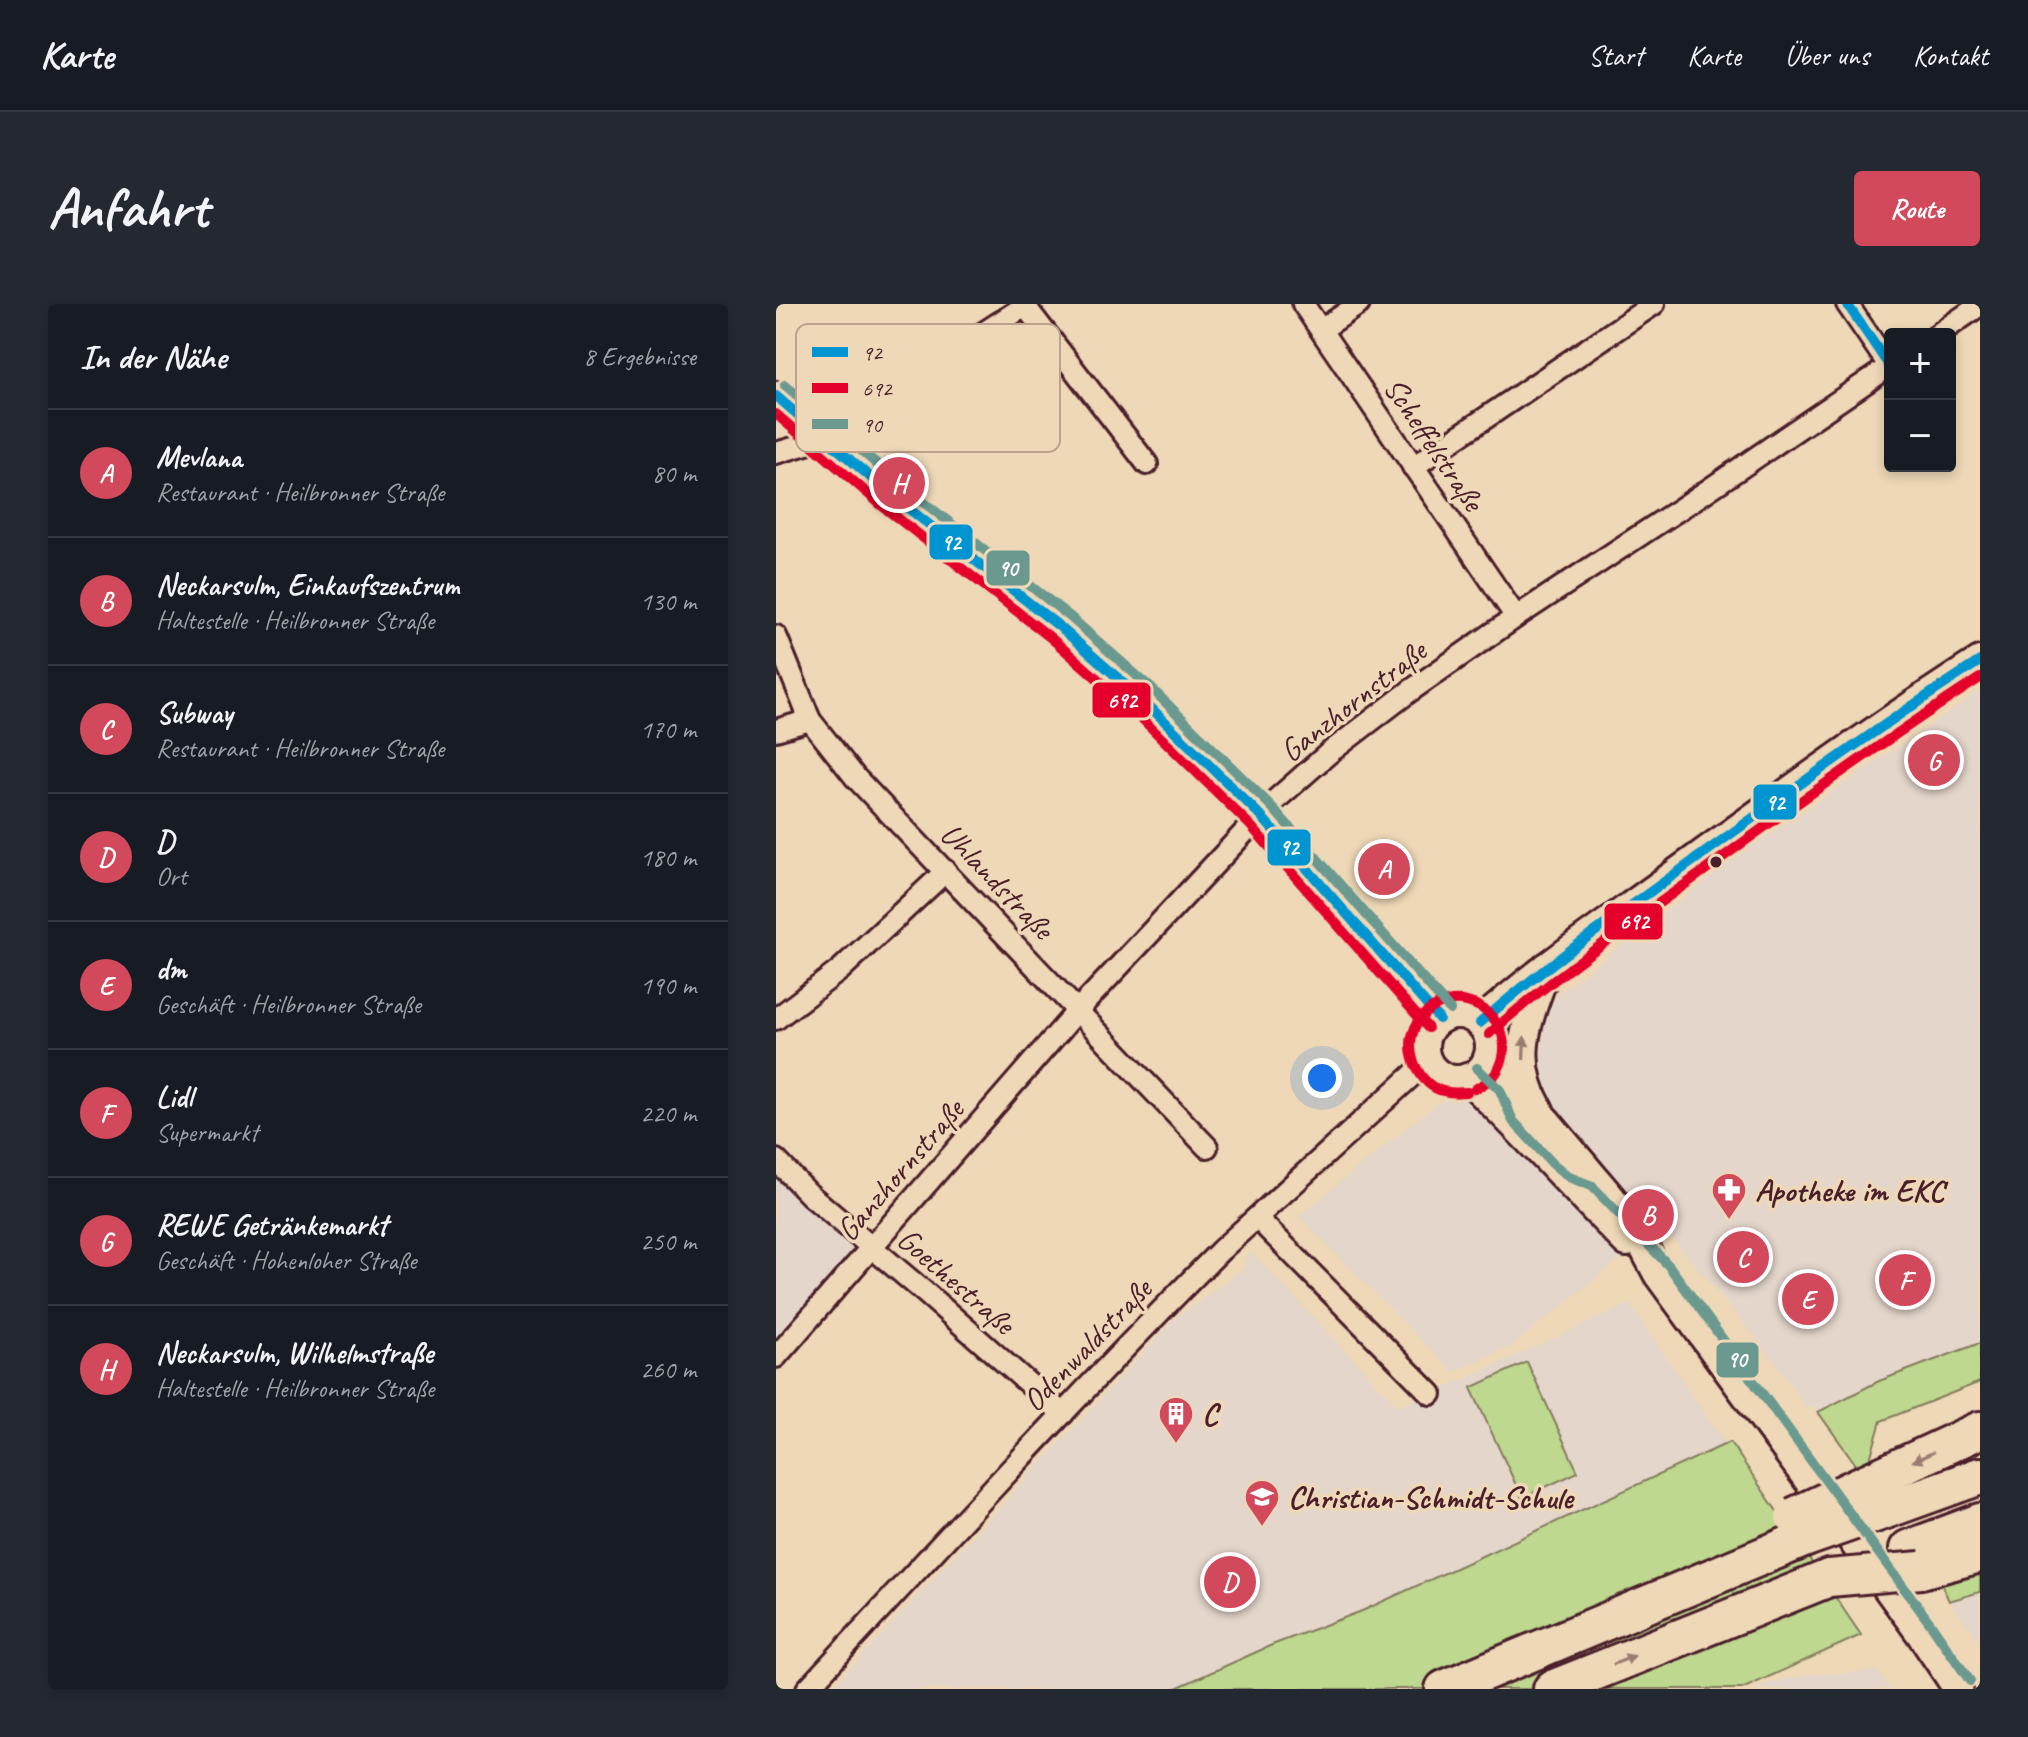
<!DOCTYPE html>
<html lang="de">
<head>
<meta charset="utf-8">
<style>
	:root { --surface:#171b24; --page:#242831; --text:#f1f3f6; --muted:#9ea1a6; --line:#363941; --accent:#d1495b }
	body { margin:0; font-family:Caveat,sans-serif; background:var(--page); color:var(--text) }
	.controls { position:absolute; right:24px; top:24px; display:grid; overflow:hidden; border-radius:8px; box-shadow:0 4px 12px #0003 }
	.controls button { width:72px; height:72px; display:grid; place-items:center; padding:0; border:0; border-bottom:2px solid var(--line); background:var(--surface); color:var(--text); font:40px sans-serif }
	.you { position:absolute; left:546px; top:774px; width:28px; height:28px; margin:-20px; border:6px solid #fff; border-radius:50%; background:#1a73e8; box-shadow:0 0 0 12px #1a73e833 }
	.badge { display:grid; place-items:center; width:52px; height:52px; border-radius:50%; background:var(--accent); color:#fff; font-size:26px; font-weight:700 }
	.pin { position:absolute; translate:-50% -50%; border:4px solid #fff; box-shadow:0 2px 8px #0006 }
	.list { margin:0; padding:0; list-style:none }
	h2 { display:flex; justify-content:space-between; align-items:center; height:104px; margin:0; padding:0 32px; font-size:34px }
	h2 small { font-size:26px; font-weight:400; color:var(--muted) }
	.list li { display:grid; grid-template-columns:52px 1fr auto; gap:24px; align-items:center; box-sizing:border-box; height:128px; padding:0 32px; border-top:2px solid var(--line) }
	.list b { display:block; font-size:30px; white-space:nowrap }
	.list p { margin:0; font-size:26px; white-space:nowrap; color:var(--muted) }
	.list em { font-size:26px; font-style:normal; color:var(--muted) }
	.map { position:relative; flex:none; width:1204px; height:1385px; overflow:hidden; border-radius:8px }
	header { display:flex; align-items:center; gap:48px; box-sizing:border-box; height:112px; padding:0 40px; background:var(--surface); border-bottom:2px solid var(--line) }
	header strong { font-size:38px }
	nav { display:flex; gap:44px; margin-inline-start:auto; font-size:28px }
	.intro { display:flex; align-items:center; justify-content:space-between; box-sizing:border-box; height:192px; padding:0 48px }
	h1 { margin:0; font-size:56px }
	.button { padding:20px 36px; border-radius:8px; background:var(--accent); color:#fff; font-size:28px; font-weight:700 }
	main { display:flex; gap:48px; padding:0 48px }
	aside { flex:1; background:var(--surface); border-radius:8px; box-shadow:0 4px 12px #0003 }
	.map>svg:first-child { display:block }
	.built { fill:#e4d6cb }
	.green { fill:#bed88f; stroke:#847c5d; stroke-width:2 }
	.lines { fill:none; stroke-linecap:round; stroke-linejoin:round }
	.street-casing { stroke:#4a1f2b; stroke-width:26 }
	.secondary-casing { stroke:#4a1f2b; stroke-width:34 }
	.highway-casing { stroke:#4a1f2b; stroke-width:42 }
	.street { stroke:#eed8b7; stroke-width:20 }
	.secondary { stroke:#eed8b7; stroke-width:28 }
	.highway { stroke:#eed8b7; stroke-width:36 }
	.highway-bridge-casing { stroke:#4a1f2b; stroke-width:42; stroke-linecap:butt }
	.highway-bridge { stroke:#eed8b7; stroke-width:36 }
	.bus-1-casing { stroke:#eed8b7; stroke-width:16 }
	.bus-2-casing { stroke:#eed8b7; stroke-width:16 }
	.bus-3-casing { stroke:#eed8b7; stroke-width:16 }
	.bus-1 { stroke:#0095d0; stroke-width:10 }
	.bus-2 { stroke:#e4002b; stroke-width:10 }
	.bus-3 { stroke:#6b9990; stroke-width:10 }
	.oneway { fill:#9c7c71 }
	.bus-dot { fill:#4a1f2b; stroke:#eed8b7; stroke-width:3 }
	.labels { text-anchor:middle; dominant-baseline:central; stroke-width:7; stroke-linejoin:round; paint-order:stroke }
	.street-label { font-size:32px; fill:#4a1f2b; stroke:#eed8b7 }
	.poi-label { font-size:32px; font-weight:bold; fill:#4a1f2b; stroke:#eed8b7; text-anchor:start }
	.key { fill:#eed8b7; stroke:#bda08d; stroke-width:2 }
	.key-label { font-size:22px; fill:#4a1f2b }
	.line-badge { stroke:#eed8b7; stroke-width:3 }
	.badge-label { font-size:22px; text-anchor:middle; font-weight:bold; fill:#fff }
</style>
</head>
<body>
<header>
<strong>Karte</strong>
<nav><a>Start</a><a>Karte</a><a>Über uns</a><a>Kontakt</a></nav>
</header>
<div class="intro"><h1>Anfahrt</h1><a class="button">Route</a></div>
<main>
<aside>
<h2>In der Nähe<small>8 Ergebnisse</small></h2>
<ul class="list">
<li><span class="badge">A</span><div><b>Mevlana</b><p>Restaurant · Heilbronner Straße</p></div><em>80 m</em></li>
<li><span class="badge">B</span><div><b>Neckarsulm, Einkaufszentrum</b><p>Haltestelle · Heilbronner Straße</p></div><em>130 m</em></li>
<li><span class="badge">C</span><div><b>Subway</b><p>Restaurant · Heilbronner Straße</p></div><em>170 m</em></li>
<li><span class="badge">D</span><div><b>D</b><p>Ort</p></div><em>180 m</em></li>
<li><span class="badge">E</span><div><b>dm</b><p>Geschäft · Heilbronner Straße</p></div><em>190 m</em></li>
<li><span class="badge">F</span><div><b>Lidl</b><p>Supermarkt</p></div><em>220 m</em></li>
<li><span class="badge">G</span><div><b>REWE Getränkemarkt</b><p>Geschäft · Hohenloher Straße</p></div><em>250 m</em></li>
<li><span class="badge">H</span><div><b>Neckarsulm, Wilhelmstraße</b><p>Haltestelle · Heilbronner Straße</p></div><em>260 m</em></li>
</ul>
</aside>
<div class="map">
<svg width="1204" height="1385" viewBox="0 0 1204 1385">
	<rect width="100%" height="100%" fill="#eed8b7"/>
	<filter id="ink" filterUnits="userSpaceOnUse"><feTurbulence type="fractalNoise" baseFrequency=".0125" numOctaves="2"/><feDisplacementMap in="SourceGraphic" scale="16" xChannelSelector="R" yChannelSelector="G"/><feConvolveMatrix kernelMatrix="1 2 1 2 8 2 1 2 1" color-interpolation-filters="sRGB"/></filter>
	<g filter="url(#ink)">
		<!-- built -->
		<g class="built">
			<path d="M1204 387V1039L1103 1077 1042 1108 1038 1103 1030 1104 997 1055 886 921 736 1042 677 1068 523 912 659 801 715 778 784 688 966 549Z"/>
			<path d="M0 873 79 947 0 1038Z"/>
			<path d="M476 949 622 1102 655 1090 854 1000 949 1140 586 1307 496 1341 398 1385H55L398 1015 459 971 470 961 468 957Z"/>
			<path d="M1204 1288V1337L1173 1297Z"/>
			<path d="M1100 1367 1115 1385H978L987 1381 1030 1371Z"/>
		</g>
		<!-- green -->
		<g class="green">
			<path d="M1204 1039V1078L1105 1117 1094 1155 1081 1162 1042 1108 1103 1077Z"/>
			<path d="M751 1058 802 1168 746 1194 695 1084Z"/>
			<path d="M954 1138 1085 1331 966 1385H398L496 1341 586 1307Z"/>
			<path d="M1204 1267V1288L1173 1297 1166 1281Z"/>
		</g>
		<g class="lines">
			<defs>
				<g id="street">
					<path d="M527 0 740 313"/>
					<path d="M1071 0 1114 63"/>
					<path d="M249 2 371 160"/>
					<path d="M545 26 583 0"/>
					<path d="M1162 30 1204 1"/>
					<path d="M0 149 34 139 62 123 252 0"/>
					<path d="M637 163 878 0"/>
					<path d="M0 332 34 416 79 473 431 843"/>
					<path d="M0 426 34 416"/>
					<path d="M0 715 64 666 170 567"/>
					<path d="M0 856 34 891 152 991 287 1110"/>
					<path d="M481 914 655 1090"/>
					<path d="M0 1053 302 706 495 500 553 449 634 387 740 313 913 199 1114 62"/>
					<path d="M31 1385C168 1238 303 1088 445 946L652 757"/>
				</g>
				<g id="secondary">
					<path d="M0 92 114 190 284 323 366 395 484 511 663 715"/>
					<circle cx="681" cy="743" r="33"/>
					<path d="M704 719C764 664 833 619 898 571 999 498 1099 424 1204 357"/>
					<path d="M712 754 721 767 770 817 835 894 856 921 882 970 1145 1330 1182 1385"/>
					<path d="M691 774C747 827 797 884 851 938"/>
					<path d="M763 806C733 755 752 714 771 663"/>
				</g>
				<g id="highway">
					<path d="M1089 1179 1204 1126"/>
					<path d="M1107 1207 1204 1172"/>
					<path d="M1132 1245 1204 1218"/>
					<path d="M1145 1266 1204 1250"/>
					<path d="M668 1385 1030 1234"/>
					<path d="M776 1385 1053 1274"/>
				</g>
			</defs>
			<!-- street casing -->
			<use href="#street" class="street-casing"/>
			<!-- secondary casing -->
			<use href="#secondary" class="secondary-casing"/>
			<!-- highway casing -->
			<use href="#highway" class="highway-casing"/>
			<!-- street -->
			<use href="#street" class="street"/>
			<!-- secondary -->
			<use href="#secondary" class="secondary"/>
			<!-- highway -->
			<use href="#highway" class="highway"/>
			<defs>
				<g id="highway-bridge">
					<path d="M1018 1212 1089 1179"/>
					<path d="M1030 1234 1107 1207"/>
					<path d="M1053 1274 1145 1266"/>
				</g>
			</defs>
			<!-- highway-bridge casing -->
			<use href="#highway-bridge" class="highway-bridge-casing"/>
			<!-- highway-bridge -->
			<use href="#highway-bridge" class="highway-bridge"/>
			<defs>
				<g id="bus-1">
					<path d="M1071 0 1114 63"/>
					<path d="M0 92 114 190 284 323 366 395 484 511 663 715"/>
					<path d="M704 719C770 661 842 611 913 560 1009 491 1105 421 1204 357"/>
				</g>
				<g id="bus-2">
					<path d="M0 110 105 201 275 334 356 405 474 521 652 724"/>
					<path d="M713 730C779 672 850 623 921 572 1014 504 1107 437 1204 374"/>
					<path d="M691 788C685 788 678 789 672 788 647 785 631 756 636 732 640 717 649 707 662 701 702 683 744 727 722 766 717 775 708 780 699 785"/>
				</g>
				<g id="bus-3">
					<path d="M9 81 123 179 293 312 376 385 495 502 674 706"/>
					<path d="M701 764 724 786 737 817 777 860 793 873 816 882 893 962 1156 1322 1194 1377"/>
				</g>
			</defs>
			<!-- bus-1 casing -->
			<use href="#bus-1" class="bus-1-casing"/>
			<!-- bus-2 casing -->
			<use href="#bus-2" class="bus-2-casing"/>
			<!-- bus-3 casing -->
			<use href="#bus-3" class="bus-3-casing"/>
			<!-- bus-1 -->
			<use href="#bus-1" class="bus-1"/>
			<!-- bus-2 -->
			<use href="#bus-2" class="bus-2"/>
			<!-- bus-3 -->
			<use href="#bus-3" class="bus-3"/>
		</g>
		<!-- one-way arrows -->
		<defs><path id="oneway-solid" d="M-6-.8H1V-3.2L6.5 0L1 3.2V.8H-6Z" transform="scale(2)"/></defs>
		<g class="oneway">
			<use href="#oneway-solid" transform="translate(748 744) rotate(-88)"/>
			<use href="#oneway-solid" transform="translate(1147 1153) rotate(156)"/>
			<use href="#oneway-solid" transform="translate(848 1356) rotate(-22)"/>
		</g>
	</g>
	<!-- icons -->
	<defs>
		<symbol id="pharmacy-pin" viewBox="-11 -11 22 30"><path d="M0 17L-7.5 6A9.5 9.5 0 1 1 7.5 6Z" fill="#d1495b" stroke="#eed8b7"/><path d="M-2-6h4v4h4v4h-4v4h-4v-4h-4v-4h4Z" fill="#fff"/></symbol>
		<symbol id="building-pin" viewBox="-11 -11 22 30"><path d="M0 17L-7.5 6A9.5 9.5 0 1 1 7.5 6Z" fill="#d1495b" stroke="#eed8b7"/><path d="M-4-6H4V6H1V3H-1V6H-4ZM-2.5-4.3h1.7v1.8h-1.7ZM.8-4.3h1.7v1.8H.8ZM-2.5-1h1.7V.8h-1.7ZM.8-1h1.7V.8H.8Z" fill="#fff"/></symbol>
		<symbol id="school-pin" viewBox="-11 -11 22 30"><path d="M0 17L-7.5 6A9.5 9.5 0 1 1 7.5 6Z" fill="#d1495b" stroke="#eed8b7"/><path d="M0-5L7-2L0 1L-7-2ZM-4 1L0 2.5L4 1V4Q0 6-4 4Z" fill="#fff"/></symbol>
	</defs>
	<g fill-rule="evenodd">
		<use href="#pharmacy-pin" x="933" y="866" width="40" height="54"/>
		<use href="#building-pin" x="380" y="1090" width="40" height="54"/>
		<use href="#school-pin" x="466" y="1173" width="40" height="54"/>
	</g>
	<!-- markers -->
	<circle class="bus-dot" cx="940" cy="558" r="7"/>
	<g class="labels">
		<!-- street labels -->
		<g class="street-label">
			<text transform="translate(658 140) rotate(56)">Scheffelstraße</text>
			<text transform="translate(577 397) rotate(-38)">Ganzhornstraße</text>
			<text transform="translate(221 577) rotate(46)">Uhlandstraße</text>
			<text transform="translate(124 866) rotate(-49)">Ganzhornstraße</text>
			<text transform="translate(180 977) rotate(41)">Goethestraße</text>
			<text transform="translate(311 1041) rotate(-46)">Odenwaldstraße</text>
		</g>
		<!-- poi labels -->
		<g class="poi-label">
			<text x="979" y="886">Apotheke im EKC</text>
			<text x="426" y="1110">C</text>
			<text x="512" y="1193">Christian-Schmidt-Schule</text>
		</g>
	</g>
	<!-- legend -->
	<rect x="20" y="20" width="264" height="128" rx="12" class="key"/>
	<rect x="36" y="43" width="36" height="10" fill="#0095d0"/>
	<rect x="36" y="79" width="36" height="10" fill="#e4002b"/>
	<rect x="36" y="115" width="36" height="10" fill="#6b9990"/>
	<g class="key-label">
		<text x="86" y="56">92</text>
		<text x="86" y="92">692</text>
		<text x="86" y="128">90</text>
	</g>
	<g class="line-badge">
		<rect x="152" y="219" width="46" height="38" rx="8" fill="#0095d0"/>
		<rect x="209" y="245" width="46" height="38" rx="8" fill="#6b9990"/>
		<rect x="315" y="377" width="61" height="38" rx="8" fill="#e4002b"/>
		<rect x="976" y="479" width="46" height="38" rx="8" fill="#0095d0"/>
		<rect x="490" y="524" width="46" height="39" rx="8" fill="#0095d0"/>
		<rect x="827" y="598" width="61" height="39" rx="8" fill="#e4002b"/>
		<rect x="939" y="1037" width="45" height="38" rx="8" fill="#6b9990"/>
	</g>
	<g class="badge-label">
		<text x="175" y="246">92</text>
		<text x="232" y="272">90</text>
		<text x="346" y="404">692</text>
		<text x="999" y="506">92</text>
		<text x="513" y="551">92</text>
		<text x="858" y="625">692</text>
		<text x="961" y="1063">90</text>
	</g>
</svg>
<div class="controls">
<button>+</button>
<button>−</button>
</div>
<div class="you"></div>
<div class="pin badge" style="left:608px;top:565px">A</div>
<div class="pin badge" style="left:872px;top:911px">B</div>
<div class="pin badge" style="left:967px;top:953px">C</div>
<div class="pin badge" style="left:454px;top:1278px">D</div>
<div class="pin badge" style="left:1032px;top:995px">E</div>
<div class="pin badge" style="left:1129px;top:976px">F</div>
<div class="pin badge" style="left:1158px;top:456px">G</div>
<div class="pin badge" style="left:123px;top:179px">H</div>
</div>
</main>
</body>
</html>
